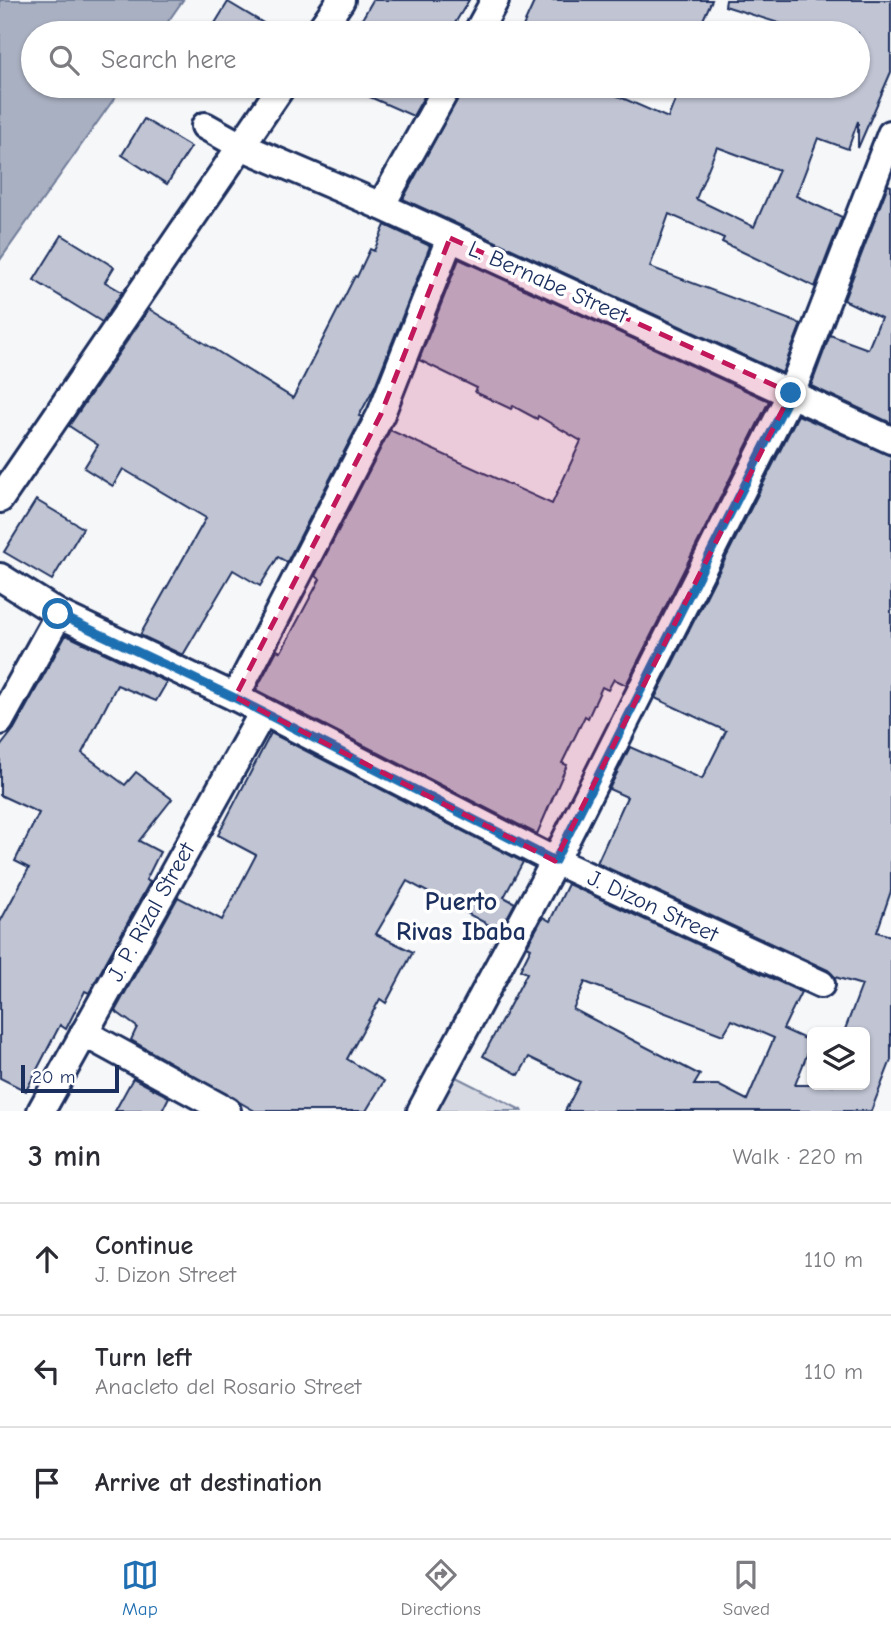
<!DOCTYPE html>
<html lang="en">
<head>
<meta charset="utf-8">
<style>
	:root { --surface:#fff; --page:#f7f7f7; --text:#2b2b33; --muted:#7c7c81; --line:#e1e1e2; --accent:#1f6fb2 }
	body { margin:0; font-family:"Comic Neue",sans-serif; background:var(--page); color:var(--text) }
	.controls { position:absolute; right:21px; bottom:21px; display:grid; overflow:hidden; border-radius:10px; box-shadow:0 2px 5px #0004 }
	.controls button { width:63px; height:63px; display:grid; place-items:center; padding:0; border:0; border-bottom:2px solid var(--line); background:var(--surface); color:var(--text); font:35px sans-serif }
	.scale { position:absolute; left:21px; bottom:18px; width:98px; box-sizing:border-box; padding-left:7px; border:4px solid #1b2f5e; border-top:0; font-size:19px; line-height:24px; white-space:nowrap; color:#1b2f5e; -webkit-text-stroke:5px #fff; paint-order:stroke }
	.stop { position:absolute; width:21px; height:21px; margin:-16px; border:5px solid #1f6fb2; border-radius:50%; background:#fff }
	.stop.end { background:#1f6fb2; border-color:#fff; box-shadow:0 2px 7px #0008 }
	.list { margin:0; padding:0; list-style:none }
	h2 { display:flex; justify-content:space-between; align-items:center; height:91px; margin:0; padding:0 28px; font-size:30px }
	h2 small { font-size:23px; font-weight:400; color:var(--muted) }
	.list li { display:grid; grid-template-columns:46px 1fr auto; gap:21px; align-items:center; box-sizing:border-box; height:112px; padding:0 28px; border-top:2px solid var(--line) }
	.list b { display:block; font-size:26px; white-space:nowrap }
	.list p { margin:0; font-size:23px; white-space:nowrap; color:var(--muted) }
	.list em { font-size:23px; font-style:normal; color:var(--muted) }
	.icon { flex:none; width:38px; height:38px; fill:none; stroke:currentColor; stroke-width:2; stroke-linecap:round; stroke-linejoin:round }
	.map { position:relative; flex:none; width:891px; height:1111px; overflow:hidden }
	.search { position:absolute; background:var(--surface); box-shadow:0 2px 5px #0004; left:21px; right:21px; top:21px; height:77px; display:flex; align-items:center; gap:18px; box-sizing:border-box; padding:0 24px; border-radius:38px; color:var(--muted); font-size:26px }
	.sheet { height:427px; background:var(--surface) }
	nav { display:flex; justify-content:space-around; align-items:center; box-sizing:border-box; height:98px; border-top:2px solid var(--line); background:var(--surface); font-size:19px; color:var(--muted) }
	nav a { display:grid; justify-items:center; gap:4px }
	nav .on { color:var(--accent) }
	.map>svg:first-child { display:block }
	.green { fill:#d6d9e2; stroke:#7884a0; stroke-width:2 }
	.water { fill:#a9b0c1; stroke:#707c99; stroke-width:2 }
	.building { fill:#c0c4d3; stroke:#1b2f5e; stroke-width:2; fill-rule:evenodd }
	.lines { fill:none; stroke-linecap:round; stroke-linejoin:round }
	.street-casing { stroke:#1b2f5e; stroke-width:32 }
	.street { stroke:#fff; stroke-width:26 }
	.route { stroke:#1f6fb2; stroke-width:9 }
	.marked { fill:#c2185b; fill-opacity:0.2; stroke:#c2185b; stroke-width:5; stroke-dasharray:14 9; stroke-linejoin:round }
	.labels { text-anchor:middle; dominant-baseline:central; stroke-width:7; stroke-linejoin:round; paint-order:stroke }
	.street-label { font-size:23px; fill:#1b2f5e; stroke:#fff }
	.quarter-label { font-size:26px; font-weight:bold; fill:#1b2f5e; stroke:#fff }
</style>
</head>
<body>
<div class="map">
<svg width="891" height="1111" viewBox="0 0 891 1111">
	<rect width="100%" height="100%" fill="#f6f7f9"/>
	<filter id="ink" filterUnits="userSpaceOnUse"><feTurbulence type="fractalNoise" baseFrequency=".0143" numOctaves="2"/><feDisplacementMap in="SourceGraphic" scale="14" xChannelSelector="R" yChannelSelector="G"/><feConvolveMatrix kernelMatrix="1 2 1 2 8 2 1 2 1" color-interpolation-filters="sRGB"/></filter>
	<g filter="url(#ink)">
		<!-- green -->
		<path class="green" d="M448 1073 523 1111H428Z"/>
		<!-- water -->
		<path class="water" d="M0 0H183L160 33H33V86H123L0 260Z"/>
		<!-- building -->
		<g class="building">
			<path d="M373 0H469L449 33H354Z"/>
			<path d="M535 0H712L697 33H520Z"/>
			<path d="M726 0H891V72L858 148V121L848 149 818 138 796 196 842 217 815 287 722 242 724 238 669 214 650 267 801 324 782 373 403 199 464 86H595L668 118 679 90 692 95 696 86H808L830 96 834 86H858V33H810L725 6ZM717 147 779 170 754 227 696 199Z"/>
			<path d="M228 2 280 33H209Z"/>
			<path d="M345 86H430L413 116Z"/>
			<path d="M144 119 191 147 167 184 122 155Z"/>
			<path d="M888 185 891 186V423L811 386 830 335 868 349 881 318 844 300Z"/>
			<path d="M385 225 430 246 375 386 359 416 362 417 287 562 278 557 260 586 233 570 183 655 140 635 206 518 123 469 113 486 84 468 98 445 69 426 149 309 293 398 355 276 357 277 370 249 374 251Z"/>
			<path d="M62 235 114 267 105 282 122 292 102 322 34 280Z"/>
			<path d="M459 259 769 401 626 685 614 679 608 690 602 687 588 718 585 716 562 763 567 765 537 834 256 690 277 650 281 652 320 579 315 576 390 430 552 504 581 441 538 416 537 419 513 406 511 409 475 392 477 388 419 360Z"/>
			<path d="M798 415 891 456V891L877 932 891 936V1060L871 1111H565L580 1082 529 1057 519 1075 483 1056 527 973 520 970 531 948 527 946 543 917 550 921 568 884 801 992 783 1029 812 1042 795 1085H865V1032H844L862 985 835 977 828 970 597 863 627 797 609 789 630 747 702 779 726 731 655 698ZM585 982 723 1035 732 1020 774 1038 747 1100 718 1085H694L700 1075 573 1009Z"/>
			<path d="M36 500 83 528 52 580 4 552Z"/>
			<path d="M66 635 167 682 156 701 117 685 82 753 125 785 136 772 172 799 139 841 160 852 146 880 150 882 89 993 85 991 66 1029 60 1025 26 1091 0 1078V922L29 868 15 861 39 813 0 795V747L14 729Z"/>
			<path d="M271 733 523 862 504 897 515 903 500 931 407 881 376 934 413 952 386 1003 380 999 347 1059 384 1081 366 1111H255L131 1040 137 1027 115 1011 178 897 222 920 256 855 218 835Z"/>
			<path d="M133 1078 169 1097 162 1111H115Z"/>
		</g>
		<g class="lines">
			<defs>
				<g id="street">
					<path d="M318 33 341 0"/>
					<path d="M477 33 495 0"/>
					<path d="M205 126 241 146 381 206 891 440"/>
					<path d="M381 206 448 86"/>
					<path d="M0 499 282 86"/>
					<path d="M0 577 59 614 235 697 555 861 821 984"/>
					<path d="M235 697 381 414 450 238"/>
					<path d="M0 721 59 614"/>
					<path d="M84 1033 227 1111"/>
					<path d="M41 1111 262 714"/>
					<path d="M421 1111 555 861 791 393 891 134"/>
				</g>
			</defs>
			<!-- street casing -->
			<use href="#street" class="street-casing"/>
			<!-- street -->
			<use href="#street" class="street"/>
		</g>
	</g>
	<g class="lines" filter="url(#ink)">
		<!-- route -->
		<path class="route" d="M58 614 235 698 555 861 791 393"/>
	</g>
	<!-- marked area -->
	<path class="marked" d="M450 238 791 393 555 861 235 697 381 414Z"/>
	<g class="labels">
		<!-- street labels -->
		<g class="street-label">
			<text transform="translate(548 282) rotate(24)">L. Bernabe Street</text>
			<text transform="translate(653 906) rotate(25)">J. Dizon Street</text>
			<text transform="translate(151 912) rotate(-61)">J. P. Rizal Street</text>
		</g>
		<!-- quarter labels -->
		<g class="quarter-label">
			<text x="461" y="902">Puerto<tspan x="461" dy="30">Rivas Ibaba</tspan></text>
		</g>
	</g>
</svg>
<div class="controls">
<button><svg class="icon" aria-label="layers" viewBox="0 0 24 24"><path d="M12 4l9 5-9 5-9-5zM3 14l9 5 9-5"/></svg></button>
</div>
<div class="scale">20 m</div>
<div class="stop" style="left:58px;top:614px"></div>
<div class="stop end" style="left:791px;top:393px"></div>
<div class="search"><svg class="icon" aria-label="search" viewBox="0 0 24 24"><circle cx="10" cy="10" r="6"/><path d="M15 15l6 6"/></svg>Search here</div>
</div>
<section class="sheet">
<h2>3 min<small>Walk · 220 m</small></h2>
<ul class="list">
<li><svg class="icon" aria-label="ahead" viewBox="0 0 24 24"><path d="M12 20V5M6 11l6-6 6 6"/></svg><div><b>Continue</b><p>J. Dizon Street</p></div><em>110 m</em></li>
<li><svg class="icon" aria-label="left" viewBox="0 0 24 24"><path d="M17 20v-9H6M10 6l-5 5 5 5"/></svg><div><b>Turn left</b><p>Anacleto del Rosario Street</p></div><em>110 m</em></li>
<li><svg class="icon" aria-label="arrive" viewBox="0 0 24 24"><path d="M6 21V4h12l-3 4 3 4H6"/></svg><div><b>Arrive at destination</b></div></li>
</ul>
</section>
<nav>
<a class="on"><svg class="icon" aria-label="map" viewBox="0 0 24 24"><path d="M3 6l6-2 6 2 6-2v14l-6 2-6-2-6 2zM9 4v14M15 6v14"/></svg>Map</a>
<a><svg class="icon" aria-label="directions" viewBox="0 0 24 24"><path d="M12 3l9 9-9 9-9-9zM9 14v-3h6M13 9l2 2-2 2"/></svg>Directions</a>
<a><svg class="icon" aria-label="saved" viewBox="0 0 24 24"><path d="M7 4h10v16l-5-4-5 4z"/></svg>Saved</a>
</nav>
</body>
</html>
